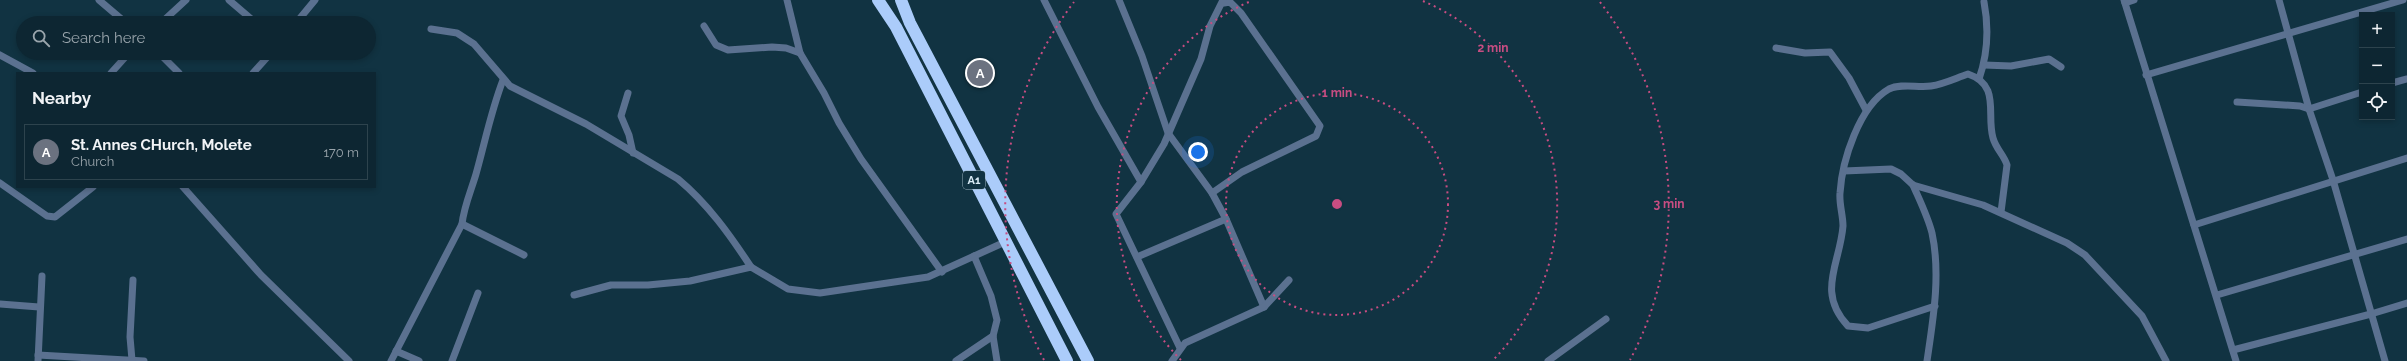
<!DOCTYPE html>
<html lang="en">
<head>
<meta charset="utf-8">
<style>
	:root { --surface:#0d2632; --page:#162e3a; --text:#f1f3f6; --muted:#9aa5ac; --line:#2d434d; --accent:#d5b535 }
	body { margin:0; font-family:Raleway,sans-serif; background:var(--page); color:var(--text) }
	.controls { position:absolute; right:12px; top:12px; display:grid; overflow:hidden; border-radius:0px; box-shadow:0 2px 6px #0003 }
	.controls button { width:36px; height:36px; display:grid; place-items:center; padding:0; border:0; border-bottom:1px solid var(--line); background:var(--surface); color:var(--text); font:20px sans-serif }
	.you { position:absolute; left:1198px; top:152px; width:14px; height:14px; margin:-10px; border:3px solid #fff; border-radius:50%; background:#1a73e8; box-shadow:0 0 0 6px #1a73e833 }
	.badge { display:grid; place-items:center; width:26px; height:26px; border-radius:50%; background:var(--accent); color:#fff; font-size:13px; font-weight:700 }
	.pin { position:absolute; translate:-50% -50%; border:2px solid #fff; box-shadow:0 1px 4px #0006 }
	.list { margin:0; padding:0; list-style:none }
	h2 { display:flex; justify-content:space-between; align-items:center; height:52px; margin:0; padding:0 16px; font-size:17px }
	h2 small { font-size:13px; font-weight:400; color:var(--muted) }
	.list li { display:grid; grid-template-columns:26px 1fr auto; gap:12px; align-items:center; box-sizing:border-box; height:56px; margin:0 8px 8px; padding:0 8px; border:1px solid var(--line); border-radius:0px }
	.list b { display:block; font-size:15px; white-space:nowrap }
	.list p { margin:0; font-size:13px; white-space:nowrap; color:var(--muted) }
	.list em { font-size:13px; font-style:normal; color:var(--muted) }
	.icon { flex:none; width:22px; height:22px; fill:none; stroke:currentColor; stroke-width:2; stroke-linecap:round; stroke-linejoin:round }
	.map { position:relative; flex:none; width:2407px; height:361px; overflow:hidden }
	.search { position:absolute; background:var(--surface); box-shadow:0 2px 6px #0003; left:16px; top:16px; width:360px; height:44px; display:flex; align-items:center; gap:10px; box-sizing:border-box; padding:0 14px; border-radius:22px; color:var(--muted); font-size:15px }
	.panel { position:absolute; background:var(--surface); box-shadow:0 2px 6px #0003; left:16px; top:72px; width:360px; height:116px; border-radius:0px }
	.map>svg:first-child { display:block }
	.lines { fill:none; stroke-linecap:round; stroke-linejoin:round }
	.street { stroke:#5b7190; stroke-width:7 }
	.highway { stroke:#abccfa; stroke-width:12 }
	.ring { fill:none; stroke:#c84d82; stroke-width:2; stroke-dasharray:2 4 }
	.labels { text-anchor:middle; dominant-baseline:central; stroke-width:3; stroke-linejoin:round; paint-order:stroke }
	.shield { fill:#113342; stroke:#9db4bf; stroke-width:1 }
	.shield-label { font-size:11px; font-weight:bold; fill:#d9ebf5 }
	.centre { fill:#c84d82; stroke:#113342; stroke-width:2 }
	.ring-label { font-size:12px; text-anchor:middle; font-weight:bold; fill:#c84d82; stroke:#113342; stroke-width:3; stroke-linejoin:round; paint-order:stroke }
</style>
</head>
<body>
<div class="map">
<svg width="2407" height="361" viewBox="0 0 2407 361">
	<rect width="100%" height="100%" fill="#113342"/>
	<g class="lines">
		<!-- street -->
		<g class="street">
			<path d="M99 0 126 23"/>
			<path d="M229 0 256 23"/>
			<path d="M787 0 800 53 824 93 839 123 861 159 942 272"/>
			<path d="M1044 0 1098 107 1141 182"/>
			<path d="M1119 0 1142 56 1168 133 1212 193 1226 219 1264 307"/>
			<path d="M2124 0 2236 361"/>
			<path d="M2279 0 2309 109 2333 180 2385 361"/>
			<path d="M2125 3 2134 0"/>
			<path d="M161 23 186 0"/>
			<path d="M296 23 315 0"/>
			<path d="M704 26 716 45 728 50 772 47 786 48 800 53"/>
			<path d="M431 29 457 33 474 44 510 86 586 124 678 179C708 204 730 235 751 267"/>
			<path d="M1776 48 1805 53 1830 52 1849 78 1866 110"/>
			<path d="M159 53 179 73"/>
			<path d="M0 55 33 73"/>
			<path d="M1984 65 2011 66 2049 59 2061 67"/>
			<path d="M111 73 129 53"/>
			<path d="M253 73 271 53"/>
			<path d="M2146 75 2403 0"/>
			<path d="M1979 79C1988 53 1989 28 1984 2"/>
			<path d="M2392 83 2407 79"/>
			<path d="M628 93 621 116 629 135 633 153"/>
			<path d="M2237 102 2300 106 2309 109 2362 92"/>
			<path d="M1844 171 1891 169 1901 174 1913 185 1983 205 2067 243 2085 255 2142 316 2166 361"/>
			<path d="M0 183 47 216 55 217 93 187"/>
			<path d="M1913 185C1920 201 1928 217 1932 233 1941 275 1933 320 1927 361"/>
			<path d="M183 187 261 275 349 361"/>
			<path d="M1212 193 1242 172 1316 136 1320 126 1241 13 1230 2 1224 3"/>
			<path d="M462 224C464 206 471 191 476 174 485 142 491 111 503 80"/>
			<path d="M2194 225 2407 158"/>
			<path d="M974 256 991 296 997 320 993 336 997 361"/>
			<path d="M1137 257 1226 219"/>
			<path d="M574 295 611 285H648L690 281 751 267 788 289 820 293 928 277 1005 242"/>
			<path d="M2217 295 2407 239"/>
			<path d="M0 304 39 307"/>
			<path d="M1935 306 1868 328 1848 326C1816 292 1840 264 1843 226 1843 215 1839 204 1840 193 1842 161 1859 106 1889 89 1901 83 1918 88 1931 86 1944 84 1956 78 1968 74 2001 85 1986 114 1993 138 1996 149 2004 155 2007 165L2001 212"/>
			<path d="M1180 348 1116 214 1141 182 1164 144 1201 59 1210 26 1223 0"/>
			<path d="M2233 350 2371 314 2407 303"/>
			<path d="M396 351 419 361"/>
			<path d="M38 355 144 361"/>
			<path d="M132 360 130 337 133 280"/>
			<path d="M38 361 42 276"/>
			<path d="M391 361 462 224 524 255"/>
			<path d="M452 361 478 293"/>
			<path d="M956 361 993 336"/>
			<path d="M1172 361 1185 343 1264 307 1289 280"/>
			<path d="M1548 361 1606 319"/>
		</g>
		<!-- highway -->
		<g class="highway">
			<path d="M878 0 896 27 1067 361"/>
			<path d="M901 0 910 23 1088 361"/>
		</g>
	</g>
	<!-- distance rings -->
	<g class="ring">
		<circle cx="1337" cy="204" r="111"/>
		<path d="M1181 360A221 221 0 0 1 1251 1M1423 1A221 221 0 0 1 1493 360"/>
		<path d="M1044 360A332 332 0 0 1 1074 2M1600 2A332 332 0 0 1 1630 360"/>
	</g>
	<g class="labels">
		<!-- shield labels -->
		<rect class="shield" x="963" y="171" width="22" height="18" rx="3"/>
		<g class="shield-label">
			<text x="974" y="180">A1</text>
		</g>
	</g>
	<circle cx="1337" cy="204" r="6" class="centre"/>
	<g class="ring-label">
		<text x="1493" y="52">2 min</text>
		<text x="1337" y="97">1 min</text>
		<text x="1669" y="208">3 min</text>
	</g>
</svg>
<div class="controls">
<button>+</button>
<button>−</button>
<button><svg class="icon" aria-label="locate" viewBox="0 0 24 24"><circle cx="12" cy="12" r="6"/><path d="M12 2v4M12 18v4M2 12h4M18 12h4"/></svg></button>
</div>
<div class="you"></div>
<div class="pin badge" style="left:980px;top:73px;background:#6b7280">A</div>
<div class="search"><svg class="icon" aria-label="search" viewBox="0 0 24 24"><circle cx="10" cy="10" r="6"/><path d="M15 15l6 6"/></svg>Search here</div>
<section class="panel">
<h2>Nearby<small></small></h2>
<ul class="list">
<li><span class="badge" style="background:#6b7280">A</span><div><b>St. Annes CHurch, Molete</b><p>Church</p></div><em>170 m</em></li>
</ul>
</section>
</div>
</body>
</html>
